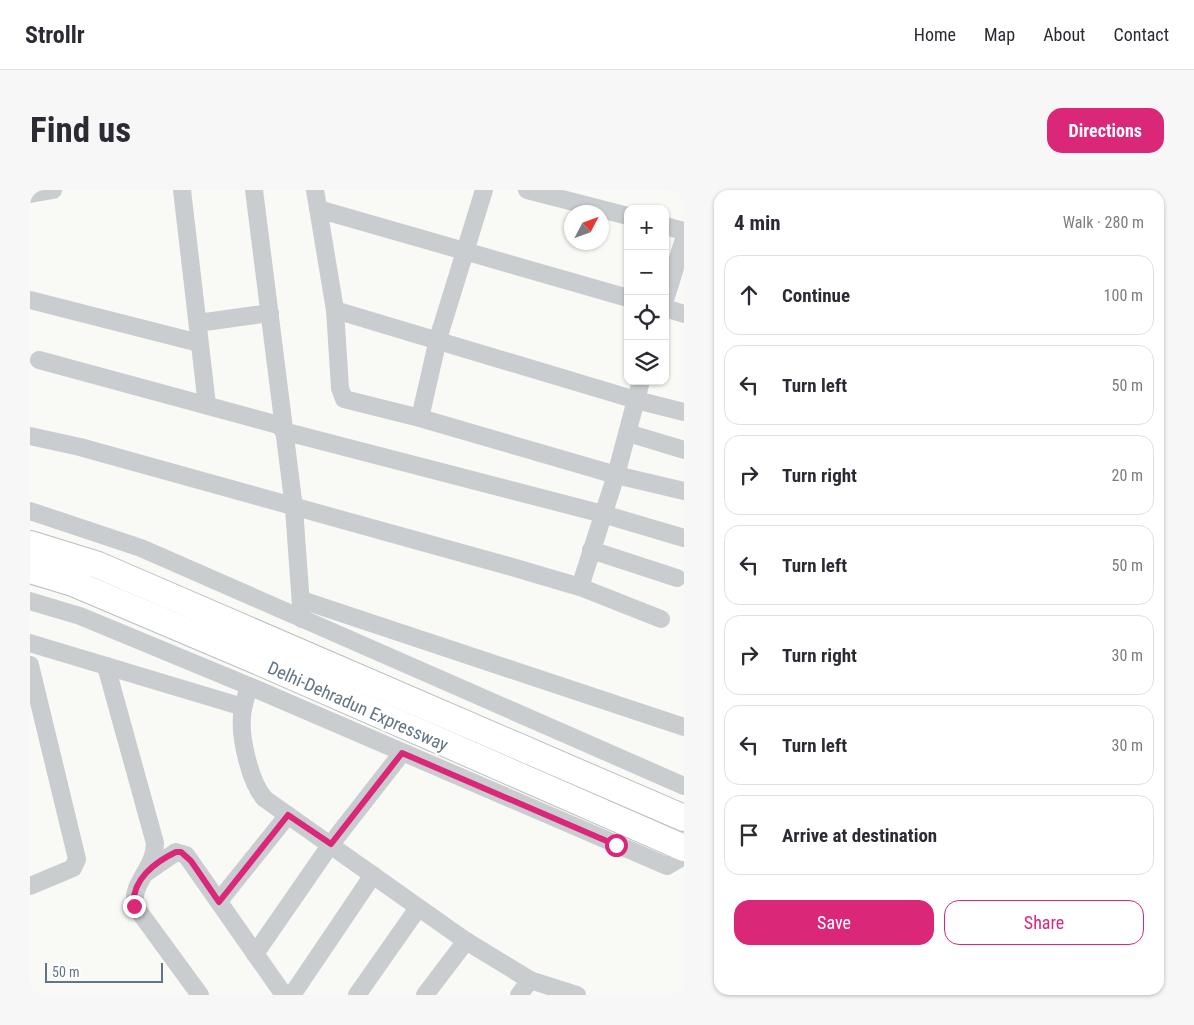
<!DOCTYPE html>
<html lang="en">
<head>
<meta charset="utf-8">
<style>
	:root { --surface:#fff; --page:#f7f7f7; --text:#2b2b33; --muted:#7c7c81; --line:#e1e1e2; --accent:#db2777 }
	body { margin:0; font-family:"Roboto Condensed",sans-serif; background:var(--page); color:var(--text) }
	.controls { position:absolute; right:15px; top:15px; display:grid; overflow:hidden; border-radius:10px; box-shadow:0 1px 4px #0004 }
	.controls button { width:45px; height:45px; display:grid; place-items:center; padding:0; border:0; border-bottom:1px solid var(--line); background:var(--surface); color:var(--text); font:25px sans-serif }
	.compass { position:absolute; left:534px; top:15px; width:45px; height:45px; border-radius:50%; background:var(--surface); box-shadow:0 1px 4px #0004; rotate:49deg }
	.scale { position:absolute; left:15px; bottom:12px; width:118px; box-sizing:border-box; padding-left:5px; border:2px solid #617584; border-top:0; font-size:14px; line-height:18px; white-space:nowrap; color:#617584; -webkit-text-stroke:4px #fff; paint-order:stroke }
	.stop { position:absolute; width:15px; height:15px; margin:-11px; border:4px solid #db2777; border-radius:50%; background:#fff }
	.stop.end { background:#db2777; border-color:#fff; box-shadow:0 1px 5px #0008 }
	.list { margin:0; padding:0; list-style:none }
	h2 { display:flex; justify-content:space-between; align-items:center; height:65px; margin:0; padding:0 20px; font-size:21px }
	h2 small { font-size:16px; font-weight:400; color:var(--muted) }
	.list li { display:grid; grid-template-columns:32px 1fr auto; gap:15px; align-items:center; box-sizing:border-box; height:80px; margin:0 10px 10px; padding:0 10px; border:1px solid var(--line); border-radius:15px }
	.list b { display:block; font-size:19px; white-space:nowrap }
	.list em { font-size:16px; font-style:normal; color:var(--muted) }
	.actions { display:flex; gap:10px; padding:15px 20px }
	.actions a { flex:1; padding:11px 0; border:1px solid var(--accent); border-radius:15px; text-align:center; font-size:18px; color:var(--accent) }
	.actions .main { background:var(--accent); color:#fff }
	.icon { flex:none; width:28px; height:28px; fill:none; stroke:currentColor; stroke-width:2; stroke-linecap:round; stroke-linejoin:round }
	.map { position:relative; flex:none; width:654px; height:805px; overflow:hidden; border-radius:15px }
	header { display:flex; align-items:center; gap:30px; box-sizing:border-box; height:70px; padding:0 25px; background:var(--surface); border-bottom:1px solid var(--line) }
	header strong { font-size:24px }
	nav { display:flex; gap:28px; margin-inline-start:auto; font-size:18px }
	.intro { display:flex; align-items:center; justify-content:space-between; box-sizing:border-box; height:120px; padding:0 30px }
	h1 { margin:0; font-size:35px }
	.button { padding:12px 22px; border-radius:15px; background:var(--accent); color:#fff; font-size:18px; font-weight:700 }
	main { display:flex; gap:30px; padding:0 30px }
	aside { flex:1; background:var(--surface); border-radius:15px; box-shadow:0 1px 4px #0004 }
	.map>svg:first-child { display:block }
	.lines { fill:none; stroke-linecap:round; stroke-linejoin:round }
	.highway-casing { stroke:#bbbfc2; stroke-width:28 }
	.minor { stroke:#c9cdd0; stroke-width:18 }
	.highway { stroke:#fff; stroke-width:26 }
	.route { stroke:#db2777; stroke-width:6 }
	.labels { text-anchor:middle; dominant-baseline:central; stroke-width:5; stroke-linejoin:round; paint-order:stroke }
	.street-label { font-size:18px; fill:#617584; stroke:#fff }
</style>
</head>
<body>
<header>
<strong>Strollr</strong>
<nav><a>Home</a><a>Map</a><a>About</a><a>Contact</a></nav>
</header>
<div class="intro"><h1>Find us</h1><a class="button">Directions</a></div>
<main>
<div class="map">
<svg width="654" height="805" viewBox="0 0 654 805">
	<rect width="100%" height="100%" fill="#f9f9f6"/>
	<g class="lines">
		<defs>
			<g id="highway">
				<path d="M0 354 68 375 654 628"/>
				<path d="M0 380 43 393 227 471 654 658"/>
			</g>
		</defs>
		<!-- highway casing -->
		<use href="#highway" class="highway-casing"/>
		<!-- minor -->
		<g class="minor">
			<path d="M152 0 177 215"/>
			<path d="M224 0 264 318 272 429"/>
			<path d="M285 0 305 120 310 198 314 209 390 228 586 285 654 301"/>
			<path d="M497 0 598 26"/>
			<path d="M0 4 23 0"/>
			<path d="M288 19 598 108"/>
			<path d="M635 36 654 41"/>
			<path d="M0 110 169 153"/>
			<path d="M635 110 654 49"/>
			<path d="M635 118 654 124"/>
			<path d="M305 120 606 210 654 222"/>
			<path d="M168 133 240 123"/>
			<path d="M9 170 252 236"/>
			<path d="M390 228 408 149 454 0"/>
			<path d="M253 241 573 324 654 348"/>
			<path d="M598 243 654 260"/>
			<path d="M0 246 50 257 482 377 550 397 631 429"/>
			<path d="M0 321 111 358 654 596"/>
			<path d="M561 360 647 388"/>
			<path d="M550 397 586 285 611 191"/>
			<path d="M272 410 654 537"/>
			<path d="M0 411 50 426 219 496 637 676 654 666"/>
			<path d="M0 453 213 517"/>
			<path d="M0 475 47 669 43 678 0 696"/>
			<path d="M76 476 125 653C125 679 101 692 105 716L170 805"/>
			<path d="M219 496C216 506 213 516 212 526 210 548 220 593 235 609L436 751 500 790 547 805"/>
			<path d="M117 682 146 662 156 665 254 805"/>
			<path d="M189 711 258 625"/>
			<path d="M225 764 301 654 372 563"/>
			<path d="M262 805 343 685"/>
			<path d="M327 805 388 718"/>
			<path d="M395 805 436 751"/>
			<path d="M489 805 500 790"/>
		</g>
		<!-- highway -->
		<use href="#highway" class="highway"/>
	</g>
	<g class="lines">
		<!-- route -->
		<path class="route" d="M104 716C101 690 125 672 146 662H151L161 671 189 712 258 625 301 654 372 563 586 655"/>
	</g>
	<g class="labels">
		<!-- street labels -->
		<g class="street-label">
			<text transform="translate(328 516) rotate(24)">Delhi-Dehradun Expressway</text>
		</g>
	</g>
</svg>
<div class="controls">
<button>+</button>
<button>−</button>
<button><svg class="icon" aria-label="locate" viewBox="0 0 24 24"><circle cx="12" cy="12" r="6"/><path d="M12 2v4M12 18v4M2 12h4M18 12h4"/></svg></button>
<button><svg class="icon" aria-label="layers" viewBox="0 0 24 24"><path d="M12 4l9 5-9 5-9-5zM3 14l9 5 9-5"/></svg></button>
</div>
<svg class="compass" viewBox="-18 -18 36 36"><path d="M0-13l5 13h-10z" fill="#e53935"/><path d="M0 13l5-13h-10z" fill="#7c7c81"/></svg>
<div class="scale">50 m</div>
<div class="stop" style="left:586px;top:655px"></div>
<div class="stop end" style="left:104px;top:716px"></div>
</div>
<aside>
<h2>4 min<small>Walk · 280 m</small></h2>
<ul class="list">
<li><svg class="icon" aria-label="ahead" viewBox="0 0 24 24"><path d="M12 20V5M6 11l6-6 6 6"/></svg><div><b>Continue</b></div><em>100 m</em></li>
<li><svg class="icon" aria-label="left" viewBox="0 0 24 24"><path d="M17 20v-9H6M10 6l-5 5 5 5"/></svg><div><b>Turn left</b></div><em>50 m</em></li>
<li><svg class="icon" aria-label="right" viewBox="0 0 24 24"><path d="M7 20v-9h11M14 6l5 5-5 5"/></svg><div><b>Turn right</b></div><em>20 m</em></li>
<li><svg class="icon" aria-label="left" viewBox="0 0 24 24"><path d="M17 20v-9H6M10 6l-5 5 5 5"/></svg><div><b>Turn left</b></div><em>50 m</em></li>
<li><svg class="icon" aria-label="right" viewBox="0 0 24 24"><path d="M7 20v-9h11M14 6l5 5-5 5"/></svg><div><b>Turn right</b></div><em>30 m</em></li>
<li><svg class="icon" aria-label="left" viewBox="0 0 24 24"><path d="M17 20v-9H6M10 6l-5 5 5 5"/></svg><div><b>Turn left</b></div><em>30 m</em></li>
<li><svg class="icon" aria-label="arrive" viewBox="0 0 24 24"><path d="M6 21V4h12l-3 4 3 4H6"/></svg><div><b>Arrive at destination</b></div></li>
</ul>
<div class="actions"><a class="main">Save</a><a>Share</a></div>
</aside>
</main>
</body>
</html>
